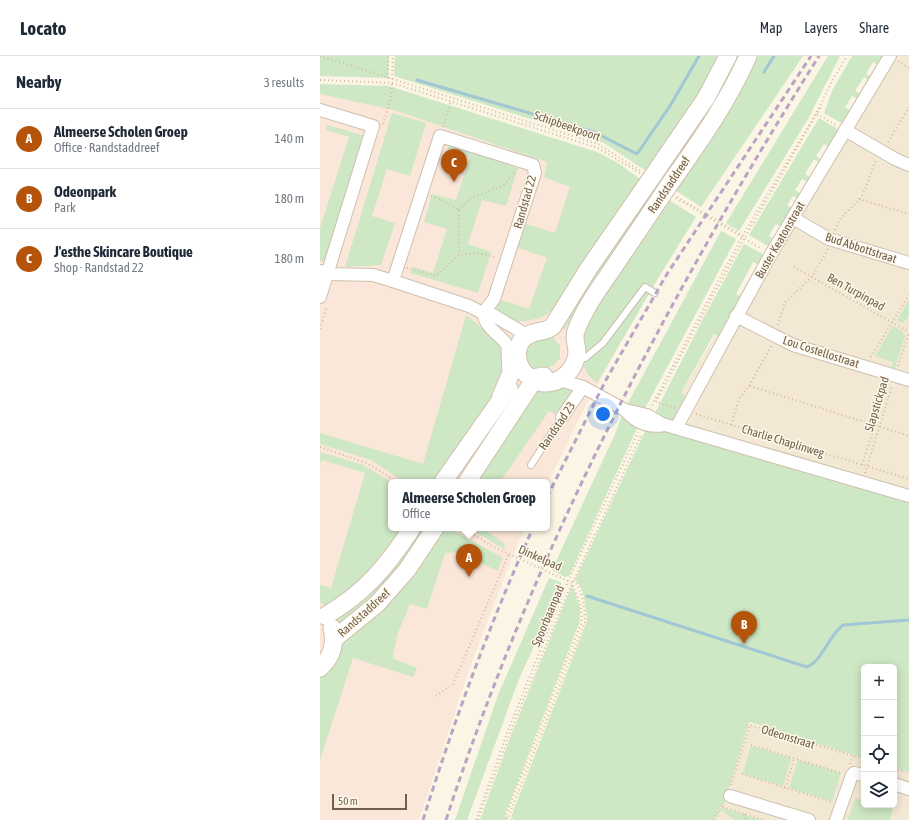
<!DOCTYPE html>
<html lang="en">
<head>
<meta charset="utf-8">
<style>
	:root { --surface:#fff; --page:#f6f6f7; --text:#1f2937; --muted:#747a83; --line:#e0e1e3; --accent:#b45309 }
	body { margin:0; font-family:"Asap Condensed",sans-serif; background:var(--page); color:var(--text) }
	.controls { position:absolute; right:12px; bottom:12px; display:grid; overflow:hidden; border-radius:6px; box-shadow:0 2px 10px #0003 }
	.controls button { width:36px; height:36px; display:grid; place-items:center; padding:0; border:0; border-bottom:1px solid var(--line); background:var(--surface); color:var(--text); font:20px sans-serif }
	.scale { position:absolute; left:12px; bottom:10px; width:75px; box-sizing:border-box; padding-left:4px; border:2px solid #715e4c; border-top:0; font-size:11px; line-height:14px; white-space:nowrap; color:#715e4c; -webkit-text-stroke:3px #fef9ea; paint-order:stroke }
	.you { position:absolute; left:283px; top:358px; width:14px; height:14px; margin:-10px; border:3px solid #fff; border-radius:50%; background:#1a73e8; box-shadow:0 0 0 6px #1a73e833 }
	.badge { display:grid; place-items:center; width:26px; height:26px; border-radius:50%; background:var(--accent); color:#fff; font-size:13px; font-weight:700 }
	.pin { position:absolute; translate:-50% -33px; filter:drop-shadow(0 1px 2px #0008) }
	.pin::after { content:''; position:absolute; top:21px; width:14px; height:12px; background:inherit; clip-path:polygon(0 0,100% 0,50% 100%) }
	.popup { position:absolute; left:68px; top:423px; width:162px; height:52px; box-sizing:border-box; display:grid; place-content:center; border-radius:6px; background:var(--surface); filter:drop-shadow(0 1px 3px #0005); font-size:13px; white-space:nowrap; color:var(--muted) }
	.popup b { font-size:15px; color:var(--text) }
	.popup::after { content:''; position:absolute; left:50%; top:100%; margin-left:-8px; border:8px solid transparent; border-top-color:var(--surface) }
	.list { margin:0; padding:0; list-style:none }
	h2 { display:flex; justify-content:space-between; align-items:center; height:52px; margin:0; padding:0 16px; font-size:17px }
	h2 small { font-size:13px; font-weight:400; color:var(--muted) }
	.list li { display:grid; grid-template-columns:26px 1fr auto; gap:12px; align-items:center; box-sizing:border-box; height:60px; padding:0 16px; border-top:1px solid var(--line) }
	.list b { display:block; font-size:15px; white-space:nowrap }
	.list p { margin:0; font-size:13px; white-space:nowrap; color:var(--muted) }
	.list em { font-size:13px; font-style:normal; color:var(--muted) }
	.icon { flex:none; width:22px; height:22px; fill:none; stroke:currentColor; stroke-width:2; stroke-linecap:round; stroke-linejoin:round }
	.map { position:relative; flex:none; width:589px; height:764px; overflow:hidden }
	header { display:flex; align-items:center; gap:24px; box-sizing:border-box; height:56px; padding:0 20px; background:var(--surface); border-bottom:1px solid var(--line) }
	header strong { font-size:19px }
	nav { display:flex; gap:22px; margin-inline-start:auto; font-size:14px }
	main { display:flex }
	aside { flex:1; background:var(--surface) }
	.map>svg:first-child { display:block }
	.residential { fill:#f2e8d4 }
	.commercial { fill:#fae7d9 }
	.green { fill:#cee7c4 }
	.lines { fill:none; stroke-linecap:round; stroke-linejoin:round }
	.stream { stroke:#a1c6d4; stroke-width:3 }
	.lane-casing { stroke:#cdc0af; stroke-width:8 }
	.street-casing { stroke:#cdc0af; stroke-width:14 }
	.secondary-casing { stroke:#d0c0ac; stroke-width:19 }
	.path { stroke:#d3bba1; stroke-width:2; stroke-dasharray:1 3; stroke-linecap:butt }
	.lane { stroke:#fff; stroke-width:6 }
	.street { stroke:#fff; stroke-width:12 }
	.secondary { stroke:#fff; stroke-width:17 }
	.rail { stroke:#b9a4c3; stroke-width:3; stroke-dasharray:6 4; stroke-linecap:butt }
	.secondary-bridge-casing { stroke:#d0c0ac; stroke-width:19; stroke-linecap:butt }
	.secondary-bridge { stroke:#fff; stroke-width:17 }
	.labels { text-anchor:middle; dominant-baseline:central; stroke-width:3; stroke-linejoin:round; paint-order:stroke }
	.street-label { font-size:12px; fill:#715e4c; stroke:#fef9ea }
</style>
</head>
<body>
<header>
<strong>Locato</strong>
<nav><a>Map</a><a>Layers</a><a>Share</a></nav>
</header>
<main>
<aside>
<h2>Nearby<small>3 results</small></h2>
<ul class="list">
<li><span class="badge">A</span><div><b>Almeerse Scholen Groep</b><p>Office · Randstaddreef</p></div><em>140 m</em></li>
<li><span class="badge">B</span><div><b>Odeonpark</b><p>Park</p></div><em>180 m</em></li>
<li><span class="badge">C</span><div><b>J'esthe Skincare Boutique</b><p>Shop · Randstad 22</p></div><em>180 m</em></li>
</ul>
</aside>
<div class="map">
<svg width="589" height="764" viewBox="0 0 589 764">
	<rect width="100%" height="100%" fill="#fbf5e5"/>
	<!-- residential -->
	<g class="residential">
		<path d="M561 0H589V446L338 376Z"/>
		<path d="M423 666 544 700V749H574V709L589 713V764H391Z"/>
	</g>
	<!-- commercial -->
	<path class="commercial" d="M0 35 84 39 369 164 263 355 227 429V426H71V472H206L195 494 150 611 99 764H0Z"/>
	<!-- green -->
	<g class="green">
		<path d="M0 0H69L68 22 0 20Z"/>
		<path d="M75 0H403L329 117 284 87 271 82 74 20Z"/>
		<path d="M411 0H422L418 9 343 129 336 124Z"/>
		<path d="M434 0H483L381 151 355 134Z"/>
		<path d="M508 0H520L488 63 419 175 406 167Z"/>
		<path d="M532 0H565L559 10 553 6 546 18 552 21 550 25 544 21 535 35 541 39 538 43 532 40 525 51 531 55 521 67 504 57 512 35Z"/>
		<path d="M0 28 69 30 277 96 298 107 320 123 235 251C224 264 211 264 195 266L174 254 178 243 209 253 227 202 196 191 203 167 235 177 250 131 224 121 227 106 74 54 0 38Z"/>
		<path d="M72 57 106 67 90 120 67 113 52 160 75 167 61 209 25 211Z"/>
		<path d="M499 62 516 72 518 75 510 91 504 88 496 100 501 104 499 106 494 103 485 118 491 122 489 126 482 123 475 134 481 138 478 143 473 140 467 149 473 153 462 171 456 168 449 180 456 184 451 192 429 179Z"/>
		<path d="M7 69 46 80 6 206 0 205V172L29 81 6 74Z"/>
		<path d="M129 89 198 112 186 150 162 144 148 188 171 196 158 237 90 217 93 211 113 217 127 173 104 166 112 138 136 144 150 101 127 93Z"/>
		<path d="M330 132 337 137 244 274 238 269Z"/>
		<path d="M349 144 376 161 340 219 277 327 268 319 262 307V271Z"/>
		<path d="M401 175 416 183 324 354 307 349Z"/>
		<path d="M424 188 445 199 439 209 433 206 416 238 423 242 401 282 394 278 361 337 366 340 353 364 347 365 334 359 382 265Z"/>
		<path d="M589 244V260L583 267 577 264Z"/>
		<path d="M146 259 183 288 186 321 117 426H84L51 404 0 388V377L103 408Z"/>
		<path d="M573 270 582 275 585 280 574 315 571 314 573 306 555 300Z"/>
		<path d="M232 280 240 290V302L233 310 214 315 206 305V292L213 285Z"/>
		<path d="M242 330 253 334 237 359 229 355 180 426H154L216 336 221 333Z"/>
		<path d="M302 359 318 370 249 520 245 521 232 514 296 376Z"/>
		<path d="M326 373 346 375 589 442V716L574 711V611H544V702L429 666 404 748 397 752 393 764H194L191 761 267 565C266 553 265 532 255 524Z"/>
		<path d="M0 396 43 409 71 426V472H86L50 517 8 552 0 546V529L11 532 45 417 2 404 0 409Z"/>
		<path d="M99 472H110L60 537 18 571 13 561Z"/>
		<path d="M129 472 183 502 177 515 140 496 125 497 107 553 90 548 77 579 73 602 97 612 93 621 33 602 0 704V620L21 583 121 476Z"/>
		<path d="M149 472H169L168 476 185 488 184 493Z"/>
		<path d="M229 522 241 526V532L199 623 147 764H135L178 639Z"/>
		<path d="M252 529 260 552V565L185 759 187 764H160L193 674Z"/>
		<path d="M431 690 471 702 463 730 423 718Z"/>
		<path d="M478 704 521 717 512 745 469 732Z"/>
		<path d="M535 742 544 745V749H558L573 753 570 764H528Z"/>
		<path d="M403 752 441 764H415L403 755 400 756 394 764 398 753Z"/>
	</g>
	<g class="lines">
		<!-- stream -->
		<g class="stream">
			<path d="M444 16 454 0"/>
			<path d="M97 24 274 76 317 98 350 50 379 0"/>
			<path d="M267 540 487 611C504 603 508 580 523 569L589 564"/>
		</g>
		<defs>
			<g id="lane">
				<path d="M258 301 265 302 283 287 325 231 335 237"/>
				<path d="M211 409 242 361"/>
			</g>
			<g id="street">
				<path d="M0 54 53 70 0 241"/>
				<path d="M525 74 575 103 589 109"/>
				<path d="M473 162 509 183 589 207"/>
				<path d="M1 215 8 218 53 219 73 225 149 250 163 257 173 259 200 275"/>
				<path d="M73 225 120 80 213 109 215 117 174 243 163 257"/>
				<path d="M163 257C168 278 184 278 190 295"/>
				<path d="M416 260 473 289 589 324"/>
				<path d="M240 324 263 331 305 354"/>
				<path d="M305 354 327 359 344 369C328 372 315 366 305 354Z"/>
				<path d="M242 361 263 331"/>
				<path d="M342 368 589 440"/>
				<path d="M356 372 451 198 570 0"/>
				<path d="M574 728 589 733"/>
				<path d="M410 740 489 764"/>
				<path d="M516 764 532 719 534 717 544 719"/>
			</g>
			<g id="secondary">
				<path d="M332 121 386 42 408 0"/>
				<path d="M325 131 269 212 233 270C227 276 221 274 213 277 196 282 194 301 202 314 208 321 216 327 225 327 242 327 256 313 257 296 257 289 253 282 256 275 264 253 278 234 291 215 308 190 324 166 341 141"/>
				<path d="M347 132C377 89 407 48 428 0"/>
				<path d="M181 340 191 317 190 294"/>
				<path d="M123 426 189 332"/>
				<path d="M147 426 212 327 218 321 224 320"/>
				<path d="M5 560C45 537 67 510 92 472"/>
				<path d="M14 583 57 548 87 514 115 472"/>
				<path d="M0 612C12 601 16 588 12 572"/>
			</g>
		</defs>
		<!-- lane casing -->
		<use href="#lane" class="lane-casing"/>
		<!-- street casing -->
		<use href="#street" class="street-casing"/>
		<!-- secondary casing -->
		<use href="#secondary" class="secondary-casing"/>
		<!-- path -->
		<g class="path">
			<path d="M0 0 278 88 321 115"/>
			<path d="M578 5 589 12"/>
			<path d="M68 22V0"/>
			<path d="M72 23 73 0"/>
			<path d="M0 24 72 27 278 92 320 117"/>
			<path d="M497 58 516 69"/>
			<path d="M63 68 71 41 72 27"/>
			<path d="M123 71 131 45"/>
			<path d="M568 86 589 51"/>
			<path d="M111 140 122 144 139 154V199"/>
			<path d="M357 141 422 179"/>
			<path d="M356 142 442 193"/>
			<path d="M539 143 589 158"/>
			<path d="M139 154 149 143 184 129 196 115"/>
			<path d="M515 174C519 161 530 154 539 144 548 133 549 116 557 103"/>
			<path d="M474 211 589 276"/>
			<path d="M87 212 116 220 139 199 159 197 177 202"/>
			<path d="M458 269 465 246 492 221 508 193"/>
			<path d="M0 273 7 250"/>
			<path d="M551 301 589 239"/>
			<path d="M578 310 589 276"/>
			<path d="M430 330 589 380"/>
			<path d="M332 349 423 179 498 54 512 25 527 0"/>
			<path d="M355 352 336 346 424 183 502 49"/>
			<path d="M376 358 589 423"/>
			<path d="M411 369 419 343 429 330 452 289"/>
			<path d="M0 391 47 407 77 426"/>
			<path d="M542 409 568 328"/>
			<path d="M545 417 572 330"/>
			<path d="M144 472 170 489 252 527 261 551 262 565 186 759 188 764"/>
			<path d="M116 640 133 628 189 498"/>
			<path d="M431 689 521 717"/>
			<path d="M530 708 533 700"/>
			<path d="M574 713 589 717"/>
			<path d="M422 718 511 746"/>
			<path d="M411 729 430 669 544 703"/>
			<path d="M465 732 474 703"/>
			<path d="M403 751 444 764"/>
			<path d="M424 758 426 764"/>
			<path d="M156 764 187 677 248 525 318 376"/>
			<path d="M158 764 194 667 246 541 321 379"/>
			<path d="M191 764 189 760 265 566C265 554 263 532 253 524"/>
			<path d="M394 764 398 752 405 749"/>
		</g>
		<!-- lane -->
		<use href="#lane" class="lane"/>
		<!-- street -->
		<use href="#street" class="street"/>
		<!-- secondary -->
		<use href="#secondary" class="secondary"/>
		<!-- rail -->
		<g class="rail">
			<path d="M227 441 287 322 347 218 491 0"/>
			<path d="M103 764C134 665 170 567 213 472"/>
			<path d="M126 764C214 494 348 240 499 0"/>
		</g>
		<defs>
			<g id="secondary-bridge">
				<path d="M325 131 332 121"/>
				<path d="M341 141 347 132"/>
			</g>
		</defs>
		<!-- secondary-bridge casing -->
		<use href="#secondary-bridge" class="secondary-bridge-casing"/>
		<!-- secondary-bridge -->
		<use href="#secondary-bridge" class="secondary-bridge"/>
	</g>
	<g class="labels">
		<!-- street labels -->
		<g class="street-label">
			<text transform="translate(247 70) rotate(19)">Schipbeekpoort</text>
			<text transform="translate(349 129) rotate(-56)">Randstaddreef</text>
			<text transform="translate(205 146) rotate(-74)">Randstad 22</text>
			<text transform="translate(460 184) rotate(-60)">Buster Keatonstraat</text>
			<text transform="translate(541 192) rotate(18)">Bud Abbottstraat</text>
			<text transform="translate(536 236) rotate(29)">Ben Turpinpad</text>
			<text transform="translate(501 296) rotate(18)">Lou Costellostraat</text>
			<text transform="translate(557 348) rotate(-73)">Slapstickpad</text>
			<text transform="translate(237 370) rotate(-56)">Randstad 23</text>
			<text transform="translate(463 385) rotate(17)">Charlie Chaplinweg</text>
			<text transform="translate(220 502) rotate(24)">Dinkelpad</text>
			<text transform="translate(44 557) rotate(-42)">Randstaddreef</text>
			<text transform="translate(228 560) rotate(-67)">Spoorbaanpad</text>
			<text transform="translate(468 681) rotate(17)">Odeonstraat</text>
		</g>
	</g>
</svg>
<div class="controls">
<button>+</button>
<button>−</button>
<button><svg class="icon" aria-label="locate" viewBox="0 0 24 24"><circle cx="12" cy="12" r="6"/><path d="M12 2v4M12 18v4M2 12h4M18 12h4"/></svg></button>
<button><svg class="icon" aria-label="layers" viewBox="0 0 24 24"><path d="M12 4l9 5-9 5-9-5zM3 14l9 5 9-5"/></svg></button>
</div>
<div class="scale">50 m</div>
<div class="you"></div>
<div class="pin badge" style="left:149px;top:521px">A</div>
<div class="popup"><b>Almeerse Scholen Groep</b>Office</div>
<div class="pin badge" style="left:424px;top:588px">B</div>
<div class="pin badge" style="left:134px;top:126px">C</div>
</div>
</main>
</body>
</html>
